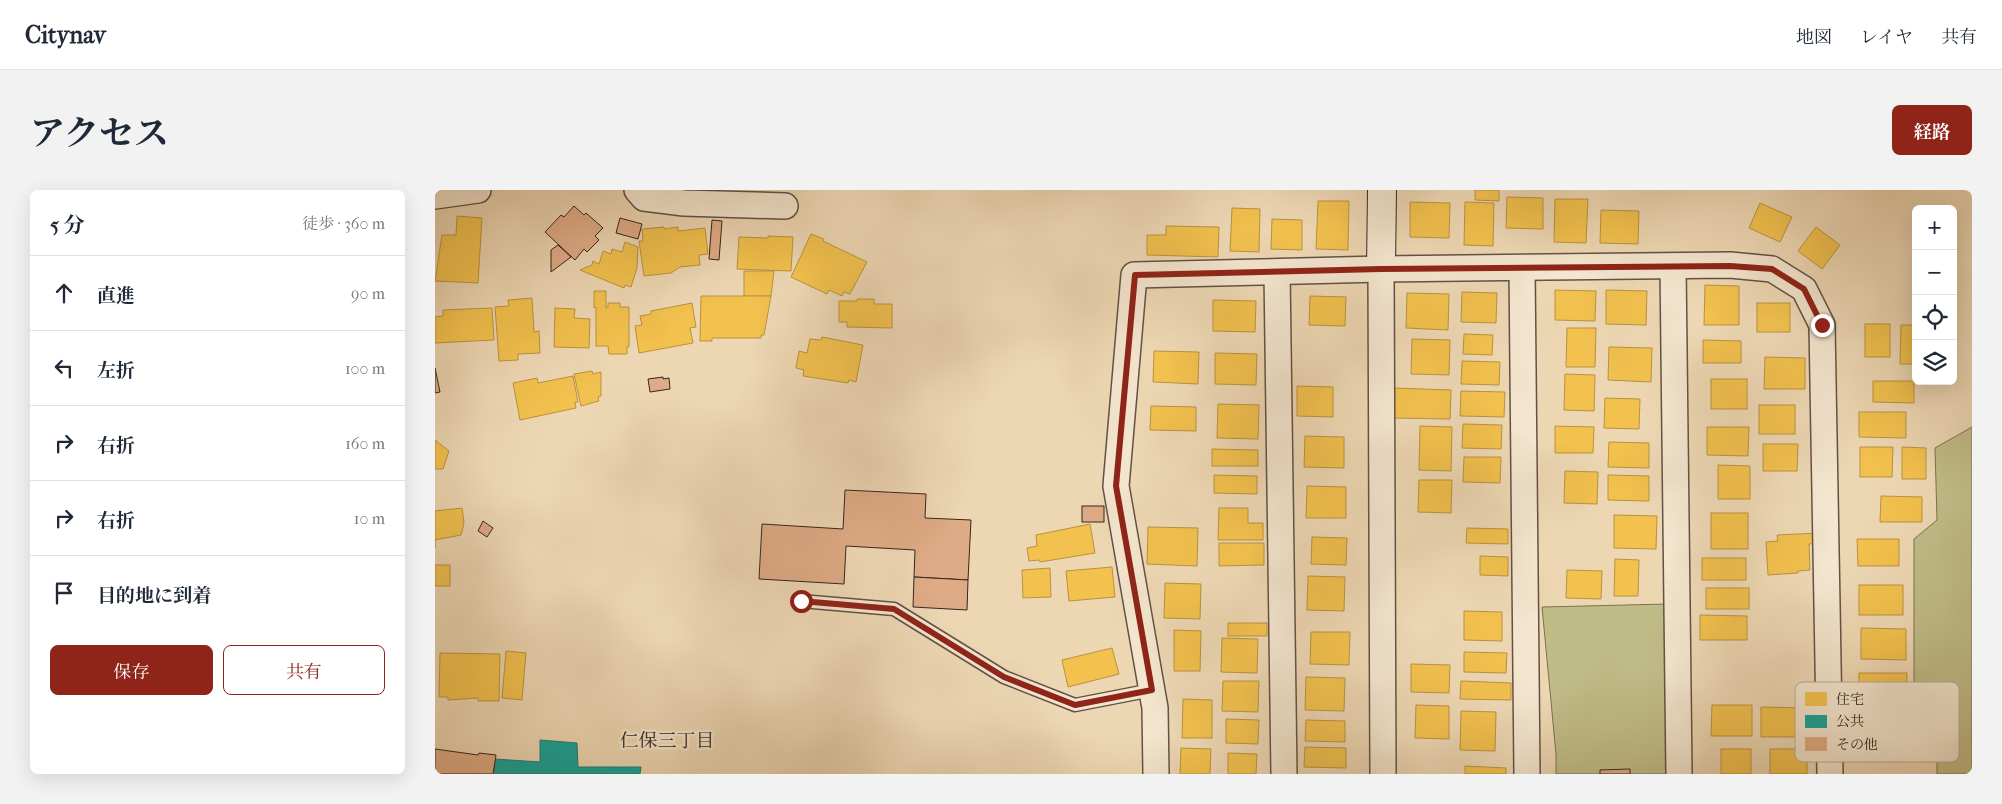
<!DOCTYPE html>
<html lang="ja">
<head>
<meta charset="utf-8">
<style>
	:root { --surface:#fff; --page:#f2f2f3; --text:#1f2937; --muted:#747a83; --line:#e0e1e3; --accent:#8f2418 }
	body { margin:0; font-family:"IM FELL French Canon","Noto Serif JP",serif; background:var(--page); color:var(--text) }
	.controls { position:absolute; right:15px; top:15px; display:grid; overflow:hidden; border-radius:8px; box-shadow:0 5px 20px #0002 }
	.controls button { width:45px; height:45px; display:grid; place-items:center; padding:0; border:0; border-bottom:1px solid var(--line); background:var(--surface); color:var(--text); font:25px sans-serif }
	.stop { position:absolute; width:15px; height:15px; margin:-11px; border:4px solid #8f2418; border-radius:50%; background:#fff }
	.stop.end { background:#8f2418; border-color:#fff; box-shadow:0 1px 5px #0008 }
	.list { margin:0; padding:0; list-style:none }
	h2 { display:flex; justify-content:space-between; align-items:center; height:65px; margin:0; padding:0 20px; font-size:21px }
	h2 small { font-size:16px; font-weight:400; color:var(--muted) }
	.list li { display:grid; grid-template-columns:32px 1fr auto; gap:15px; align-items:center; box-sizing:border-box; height:75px; padding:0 20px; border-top:1px solid var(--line) }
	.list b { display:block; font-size:19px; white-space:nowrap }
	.list em { font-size:16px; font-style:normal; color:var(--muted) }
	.actions { display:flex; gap:10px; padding:15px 20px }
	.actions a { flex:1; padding:11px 0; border:1px solid var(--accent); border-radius:8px; text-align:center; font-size:18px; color:var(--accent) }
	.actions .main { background:var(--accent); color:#fff }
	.icon { flex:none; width:28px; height:28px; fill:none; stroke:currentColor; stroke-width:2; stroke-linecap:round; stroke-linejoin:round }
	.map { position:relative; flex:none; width:1537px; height:584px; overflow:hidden; border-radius:8px }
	header { display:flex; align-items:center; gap:30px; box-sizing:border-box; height:70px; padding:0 25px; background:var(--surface); border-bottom:1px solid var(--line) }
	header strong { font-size:24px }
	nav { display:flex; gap:28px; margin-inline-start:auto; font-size:18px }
	.intro { display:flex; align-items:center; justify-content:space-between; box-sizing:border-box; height:120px; padding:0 30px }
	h1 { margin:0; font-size:35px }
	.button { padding:12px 22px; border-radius:8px; background:var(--accent); color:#fff; font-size:18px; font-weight:700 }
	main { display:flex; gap:30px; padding:0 30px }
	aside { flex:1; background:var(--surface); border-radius:8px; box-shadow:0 5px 20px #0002 }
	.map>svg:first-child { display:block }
	.green { fill:#c0bc87; stroke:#7a7154 }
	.homes { fill:#f2c14e; stroke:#b99240 }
	.public { fill:#17a398; stroke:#207e74 }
	.building { fill:#dfab86; stroke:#342621 }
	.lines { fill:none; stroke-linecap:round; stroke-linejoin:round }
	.lane-casing { stroke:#625246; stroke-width:15 }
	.street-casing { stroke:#625246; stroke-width:28 }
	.secondary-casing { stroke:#342621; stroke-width:30 }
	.lane { stroke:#f3e5ce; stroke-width:12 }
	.street { stroke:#f3e5ce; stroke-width:25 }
	.secondary { stroke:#f3e5ce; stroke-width:28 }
	.route { stroke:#8f2418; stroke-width:6 }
	.labels { text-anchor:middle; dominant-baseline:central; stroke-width:5; stroke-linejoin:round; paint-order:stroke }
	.neighbourhood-label { font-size:19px; fill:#342621; stroke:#f3e5ce }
	.key { fill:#f3e5ce; stroke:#baac9a; stroke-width:1 }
	.key-label { font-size:14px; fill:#342621 }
</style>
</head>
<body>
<header>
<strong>Citynav</strong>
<nav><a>地図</a><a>レイヤ</a><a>共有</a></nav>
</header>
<div class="intro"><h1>アクセス</h1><a class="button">経路</a></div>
<main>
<aside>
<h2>5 分<small>徒歩 · 360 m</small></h2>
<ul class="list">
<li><svg class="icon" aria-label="ahead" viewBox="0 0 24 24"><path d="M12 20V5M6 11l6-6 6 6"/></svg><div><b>直進</b></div><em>90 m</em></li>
<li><svg class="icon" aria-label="left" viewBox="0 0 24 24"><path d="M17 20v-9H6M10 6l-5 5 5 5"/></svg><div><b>左折</b></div><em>100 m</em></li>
<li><svg class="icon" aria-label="right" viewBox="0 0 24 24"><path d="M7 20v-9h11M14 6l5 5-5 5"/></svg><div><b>右折</b></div><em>160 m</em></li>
<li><svg class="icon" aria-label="right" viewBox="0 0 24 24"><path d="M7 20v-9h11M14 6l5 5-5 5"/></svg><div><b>右折</b></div><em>10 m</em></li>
<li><svg class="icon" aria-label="arrive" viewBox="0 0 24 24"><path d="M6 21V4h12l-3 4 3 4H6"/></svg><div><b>目的地に到着</b></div></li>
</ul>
<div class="actions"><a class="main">保存</a><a>共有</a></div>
</aside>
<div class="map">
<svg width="1537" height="584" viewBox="0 0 1537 584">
	<rect width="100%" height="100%" fill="#edd7b3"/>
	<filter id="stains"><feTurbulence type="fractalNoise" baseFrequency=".004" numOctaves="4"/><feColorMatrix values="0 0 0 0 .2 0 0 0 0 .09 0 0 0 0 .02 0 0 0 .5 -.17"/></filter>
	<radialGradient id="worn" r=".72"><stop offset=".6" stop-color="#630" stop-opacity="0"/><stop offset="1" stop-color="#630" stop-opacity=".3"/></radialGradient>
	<!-- green -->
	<g class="green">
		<path d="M1537 237V584H1502V530L1479 511V349L1502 330 1500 258Z"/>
		<path d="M1233 414 1231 584H1121V564L1107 417Z"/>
	</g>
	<!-- homes -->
	<g class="homes">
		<path d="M1040 0H1064V11L1040 10Z"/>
		<path d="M1072 7 1108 8V39L1071 38Z"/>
		<path d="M1120 9H1153L1151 53 1119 52Z"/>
		<path d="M883 11H914L913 60 881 59Z"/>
		<path d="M975 12 1015 13 1014 48 975 47Z"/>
		<path d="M1030 12 1059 13 1058 56 1029 55Z"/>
		<path d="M1325 13 1357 27 1345 52 1314 38Z"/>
		<path d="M797 18 825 19 824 62 795 61Z"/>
		<path d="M1166 20 1204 21 1203 54 1165 53Z"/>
		<path d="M22 26 47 28 43 93 0 91 7 45H21Z"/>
		<path d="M837 29 867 30V60L836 59Z"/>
		<path d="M731 36 784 37 783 67 712 65V45H731Z"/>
		<path d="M229 37V39L243 37V41L270 38 273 64 264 65 265 75 245 77 236 83 209 86 204 51H208L207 39Z"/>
		<path d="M1381 37 1405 55 1387 79 1363 61Z"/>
		<path d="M376 44 389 49 388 51 432 72 415 104 409 102 407 106 394 100 392 104 356 87Z"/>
		<path d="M333 46 358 47 356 81 302 79 304 47 333 48Z"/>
		<path d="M190 52 203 57 202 78 196 97 190 95 189 98 145 80 157 75 158 71 164 74 168 61 176 64 177 59 187 62Z"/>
		<path d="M309 81H339L336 106H309Z"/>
		<path d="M1270 95 1304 96V135H1269Z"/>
		<path d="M1120 100 1161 101 1160 131 1120 130Z"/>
		<path d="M1171 100 1212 101 1211 135 1171 134Z"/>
		<path d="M159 101H171V118L173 117V113H185V117H194V157H192V164H174L173 156H161V117L159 118Z"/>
		<path d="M1027 102 1062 103 1061 133 1026 132Z"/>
		<path d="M972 103 1014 104 1013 140 971 138Z"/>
		<path d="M266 106H336L329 145H326V148H277V151H265Z"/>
		<path d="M875 106 911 107 910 136 874 135Z"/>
		<path d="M97 108 99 142 104 141 105 163 83 164V170L64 171 60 117 74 116 73 110Z"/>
		<path d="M422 109H439V114H457V138L412 137V132H404V111H422Z"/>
		<path d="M778 110 821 111 820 142 778 141Z"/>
		<path d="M257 113 261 137 255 138 258 153 204 163 200 136 207 135 205 126 216 124V121Z"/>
		<rect x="1322" y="113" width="33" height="29"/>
		<path d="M57 118 59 150 0 153V127L8 126V120Z"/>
		<path d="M120 118 140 119 139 128 155 129 154 158 119 157Z"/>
		<rect x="1430" y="134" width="25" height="33"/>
		<path d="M1466 135H1481V174H1465Z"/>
		<path d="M1132 138H1161L1160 177H1131Z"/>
		<path d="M1029 144 1058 145 1057 165 1028 164Z"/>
		<path d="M387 147 428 155 421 192 414 190 413 193 368 186 369 180 361 178 364 161 372 163 375 149 386 150Z"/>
		<path d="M977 149 1015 150 1014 185 976 184Z"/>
		<path d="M1268 150 1306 151V173H1268Z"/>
		<path d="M1174 157 1217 158 1216 192 1173 190Z"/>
		<path d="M719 161 764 162 763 194 718 192Z"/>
		<path d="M780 163 822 164 821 195 780 194Z"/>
		<path d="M1330 167 1370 168V199H1329Z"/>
		<path d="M1027 171 1065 172 1064 195 1026 194Z"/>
		<path d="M157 181 158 184 166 182V206L163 207 164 211 146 216 139 184Z"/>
		<path d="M1130 184 1160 185 1159 221 1129 220Z"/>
		<path d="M138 186 143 212H140L141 218 85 230 78 193 102 188 103 193Z"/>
		<rect x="1276" y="189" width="36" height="30"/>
		<path d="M1438 191H1479V213L1438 212Z"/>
		<path d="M862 196 898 197V227L862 226Z"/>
		<path d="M959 198 1016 200 1015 229 959 228Z"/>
		<path d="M1026 201 1070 202 1069 227 1025 226Z"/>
		<path d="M1170 208 1205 209 1204 239 1169 238Z"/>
		<path d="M783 214 824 215 823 249 782 248Z"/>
		<rect x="1324" y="215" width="36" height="29"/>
		<path d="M716 216 761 217V241L715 240Z"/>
		<path d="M1424 222H1471V248L1424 247Z"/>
		<path d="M1028 234 1067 235 1066 259 1027 258Z"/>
		<path d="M985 236 1017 237 1016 281 984 280Z"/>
		<path d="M1120 236 1159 237 1158 263H1120Z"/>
		<path d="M1272 237H1314L1313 266 1272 265Z"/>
		<path d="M870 246 909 247V278L869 277Z"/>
		<path d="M0 250 14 261 8 279H0Z"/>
		<path d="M1174 252 1214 253V278L1173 277Z"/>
		<path d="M1328 254H1363L1362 281H1328Z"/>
		<path d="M1425 257H1458L1457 287H1425Z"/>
		<path d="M1467 257 1491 258V289H1467Z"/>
		<path d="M777 259 823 260V276H777Z"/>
		<path d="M1029 267H1066L1065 293 1028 292Z"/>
		<path d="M1283 275 1315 276V309H1283Z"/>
		<path d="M1130 281 1163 282 1162 314 1129 313Z"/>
		<path d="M779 285 822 286V304L779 303Z"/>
		<path d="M1173 285 1214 286V311L1173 310Z"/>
		<path d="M984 290H1017L1016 323 983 322Z"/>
		<path d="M872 296 911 297V328H871Z"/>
		<path d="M1446 306 1487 307V332H1445Z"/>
		<path d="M27 318 29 333 26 345 0 350V358V321Z"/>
		<path d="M784 318H813V333H828V350H783Z"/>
		<rect x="1276" y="323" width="37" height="36"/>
		<path d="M1179 325 1222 326 1221 359 1179 358Z"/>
		<path d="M655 334 660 363 605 372 604 370 594 371 592 358 602 356 601 345Z"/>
		<path d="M713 337 763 338 762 376 712 374Z"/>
		<path d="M1032 338 1073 339V354L1031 353Z"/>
		<path d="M1384 343 1385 353 1374 354 1375 380 1363 381V383L1333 385 1331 352 1343 351 1342 345Z"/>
		<path d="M877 347 912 348 911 375 876 374Z"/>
		<path d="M1422 349H1464V376H1423Z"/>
		<path d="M784 353H829V375L784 376Z"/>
		<path d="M1045 366 1073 367V386L1045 385Z"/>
		<rect x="1267" y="368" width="44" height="22"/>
		<path d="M1180 369 1204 370 1203 406H1179Z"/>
		<rect x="0" y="375" width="15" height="21"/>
		<path d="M677 377 680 407 634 411 631 381Z"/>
		<path d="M615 378 616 407 588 408 587 380Z"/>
		<path d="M1132 380 1167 381 1166 409 1131 408Z"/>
		<path d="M873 386 910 387 909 421 872 420Z"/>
		<path d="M730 393 766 394 765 429 729 428Z"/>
		<rect x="1424" y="395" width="44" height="30"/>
		<rect x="1271" y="398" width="43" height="21"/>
		<path d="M1029 421 1067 422V451L1029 450Z"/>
		<path d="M1265 425 1312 426V450H1265Z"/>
		<rect x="793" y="433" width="39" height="13"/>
		<path d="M1426 438 1471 439V470L1426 469Z"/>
		<path d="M739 440 766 441 765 481H739Z"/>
		<path d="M876 442H915L914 475 875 474Z"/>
		<path d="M787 448 823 449 822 483 786 482Z"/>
		<path d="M677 458 684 484 633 497 627 470Z"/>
		<path d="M71 461 91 463 87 510 67 508Z"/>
		<path d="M1029 462 1072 463 1071 483 1029 482Z"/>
		<path d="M5 463 65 464 64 511H43V508L13 510V507H4Z"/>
		<path d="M976 474 1015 475 1014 503 976 502Z"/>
		<path d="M1424 483H1472L1471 512H1424Z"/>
		<path d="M871 487 910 488 909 521 870 520Z"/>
		<path d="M788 491H824L823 522 787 521Z"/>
		<path d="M1026 491 1076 493V510L1025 509Z"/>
		<path d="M748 509 777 510V548H747Z"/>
		<path d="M981 515 1014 516V549L980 548Z"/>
		<path d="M1277 515H1317V546H1276Z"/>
		<path d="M1326 517 1374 518V547H1326Z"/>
		<path d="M1026 521 1061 522 1060 561 1025 560Z"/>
		<path d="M791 529 824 530 823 554 791 553Z"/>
		<path d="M871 530 910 531V552L870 551Z"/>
		<path d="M870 557 911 558V578L869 577Z"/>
		<path d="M746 558 776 559 775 584H745Z"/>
		<rect x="1286" y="559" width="30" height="25"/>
		<rect x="1335" y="559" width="37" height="25"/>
		<path d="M793 563 822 564 821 584H793Z"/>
		<path d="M1030 576 1071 578V584H1030Z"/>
	</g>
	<!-- public -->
	<path class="public" d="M105 550 142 553 143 577H206L205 584H59L60 569 105 572Z"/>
	<!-- building -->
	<g class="building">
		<path d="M139 16 149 25 151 23 168 38 160 46 164 50 152 62 149 59 140 70 110 42 126 25 129 27Z"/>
		<path d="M185 28 207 34 203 49 181 43Z"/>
		<path d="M277 30 287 31 284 70 274 69Z"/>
		<path d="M123 55 136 67 116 82V60Z"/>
		<path d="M0 178 5 202 0 203Z"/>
		<path d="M228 187V189L234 188 235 199 215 202 213 189Z"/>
		<path d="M410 300 491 304 490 328 536 330 533 390 479 387 480 360 411 356 409 394 324 389 327 334 408 339Z"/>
		<rect x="647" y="316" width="22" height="16"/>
		<path d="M48 331 58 338 52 347 43 341Z"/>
		<path d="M479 387 533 390 532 420 478 417Z"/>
		<path d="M0 559 43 565 44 563 61 565 58 584H0Z"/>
		<path d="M1195 579V584H1165V580Z"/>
	</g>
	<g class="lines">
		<defs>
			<path id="lane" d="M366 411 459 419 569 487 640 515 717 500"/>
			<g id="street">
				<path d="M202 0 209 8 249 13 350 16"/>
				<path d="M0 6 43 0"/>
				<path d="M1238 76 1244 584"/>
				<path d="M1087 78 1092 584"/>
				<path d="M946 79 948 584"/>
				<path d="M842 82 849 584"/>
				<path d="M721 584 720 518 681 296 699 85 946 79 1295 75 1337 79 1369 99 1387 135 1395 584"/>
			</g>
			<path id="secondary" d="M946 79 947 0"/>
		</defs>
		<!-- lane casing -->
		<use href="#lane" class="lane-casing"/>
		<!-- street casing -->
		<use href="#street" class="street-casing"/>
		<!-- secondary casing -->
		<use href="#secondary" class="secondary-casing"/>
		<!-- lane -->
		<use href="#lane" class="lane"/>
		<!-- street -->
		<use href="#street" class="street"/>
		<!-- secondary -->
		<use href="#secondary" class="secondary"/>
	</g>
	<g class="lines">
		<!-- route -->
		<path class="route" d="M366 411 459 419 569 487 640 515 717 500 681 296 700 85 946 79 1295 76 1337 79 1369 99 1387 135"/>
	</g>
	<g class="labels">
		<!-- neighbourhood labels -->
		<g class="neighbourhood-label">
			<text x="232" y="551">仁保三丁目</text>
		</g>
	</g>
	<!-- legend -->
	<rect x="1360" y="492" width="164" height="80" rx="8" class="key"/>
	<rect x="1370" y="502" width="22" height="14" fill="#f2c14e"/>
	<rect x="1370" y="525" width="22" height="13" fill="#17a398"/>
	<rect x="1370" y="547" width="22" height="14" fill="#dfab86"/>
	<g class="key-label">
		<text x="1401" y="514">住宅</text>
		<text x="1401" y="536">公共</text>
		<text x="1401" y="559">その他</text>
	</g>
	<rect width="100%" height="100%" filter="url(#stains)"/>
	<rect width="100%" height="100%" fill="url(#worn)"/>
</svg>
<div class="controls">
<button>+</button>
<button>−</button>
<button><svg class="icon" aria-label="locate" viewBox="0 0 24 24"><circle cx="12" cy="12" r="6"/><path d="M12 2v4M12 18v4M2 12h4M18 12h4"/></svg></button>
<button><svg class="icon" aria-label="layers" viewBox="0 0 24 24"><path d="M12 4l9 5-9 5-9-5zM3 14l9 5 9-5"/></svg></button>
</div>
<div class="stop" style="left:366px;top:411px"></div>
<div class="stop end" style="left:1387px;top:135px"></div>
</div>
</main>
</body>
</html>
